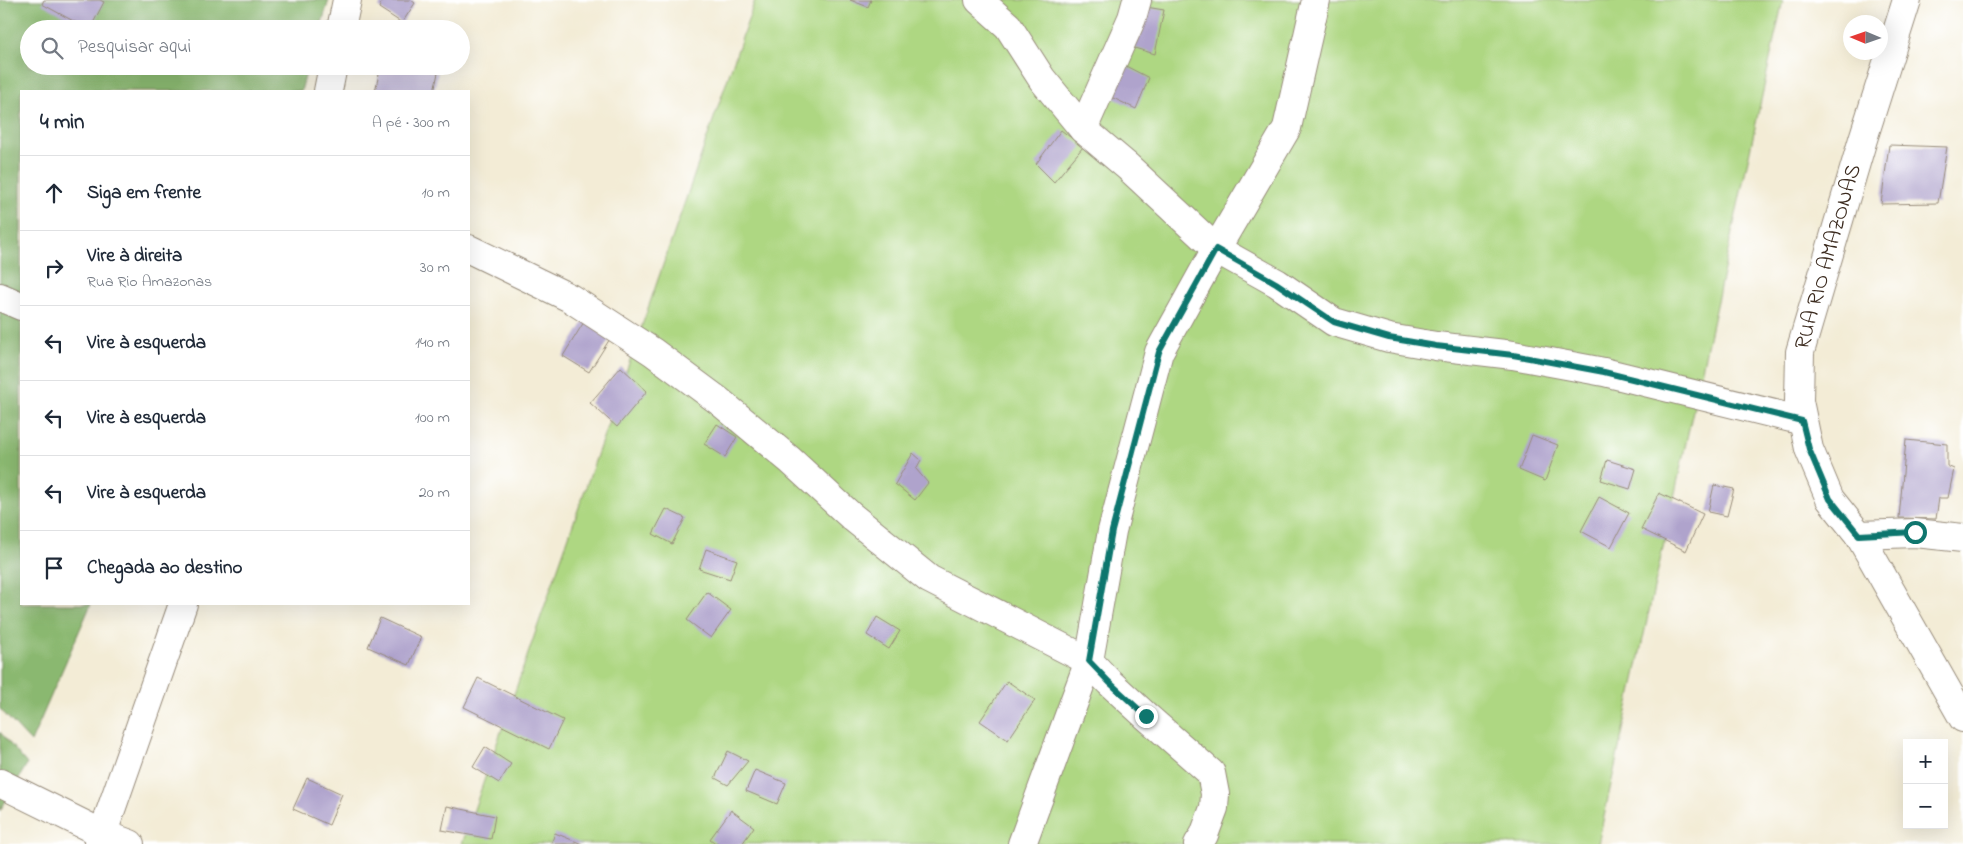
<!DOCTYPE html>
<html lang="pt">
<head>
<meta charset="utf-8">
<style>
	:root { --surface:#fff; --page:#f6f6f7; --text:#1f2937; --muted:#747a83; --line:#e0e1e3 }
	body { margin:0; font-family:"Indie Flower",sans-serif; background:var(--page); color:var(--text) }
	.controls { position:absolute; right:15px; bottom:15px; display:grid; overflow:hidden; border-radius:0px; box-shadow:0 5px 20px #0002 }
	.controls button { width:45px; height:45px; display:grid; place-items:center; padding:0; border:0; border-bottom:1px solid var(--line); background:var(--surface); color:var(--text); font:25px sans-serif }
	.compass { position:absolute; left:1843px; top:15px; width:45px; height:45px; border-radius:50%; background:var(--surface); box-shadow:0 5px 20px #0002; rotate:272deg }
	.stop { position:absolute; width:15px; height:15px; margin:-11px; border:4px solid #0f766e; border-radius:50%; background:#fff }
	.stop.end { background:#0f766e; border-color:#fff; box-shadow:0 1px 5px #0008 }
	.list { margin:0; padding:0; list-style:none }
	h2 { display:flex; justify-content:space-between; align-items:center; height:65px; margin:0; padding:0 20px; font-size:21px }
	h2 small { font-size:16px; font-weight:400; color:var(--muted) }
	.list li { display:grid; grid-template-columns:32px 1fr auto; gap:15px; align-items:center; box-sizing:border-box; height:75px; padding:0 20px; border-top:1px solid var(--line) }
	.list b { display:block; font-size:19px; white-space:nowrap }
	.list p { margin:0; font-size:16px; white-space:nowrap; color:var(--muted) }
	.list em { font-size:16px; font-style:normal; color:var(--muted) }
	.icon { flex:none; width:28px; height:28px; fill:none; stroke:currentColor; stroke-width:2; stroke-linecap:round; stroke-linejoin:round }
	.map { position:relative; flex:none; width:1963px; height:844px; overflow:hidden }
	.search { position:absolute; background:var(--surface); box-shadow:0 5px 20px #0002; left:20px; top:20px; width:450px; height:55px; display:flex; align-items:center; gap:12px; box-sizing:border-box; padding:0 18px; border-radius:28px; color:var(--muted); font-size:19px }
	.panel { position:absolute; background:var(--surface); box-shadow:0 5px 20px #0002; left:20px; top:90px; width:450px; height:515px; border-radius:0px }
	.map>svg:first-child { display:block }
	.green { fill:#aed782; stroke:#748050 }
	.forest { fill:#8ab870; stroke:#627147 }
	.building { fill:#afa3cc }
	.lines { fill:none; stroke-linecap:round; stroke-linejoin:round }
	.street-casing { stroke:#978b7a; stroke-width:30 }
	.street { stroke:#fff; stroke-width:28 }
	.route { stroke:#0f766e; stroke-width:6 }
	.labels { text-anchor:middle; dominant-baseline:central; stroke-width:4; stroke-linejoin:round; paint-order:stroke }
	.street-label { font-size:22px; fill:#3b2a1e; stroke:#fff }
</style>
</head>
<body>
<div class="map">
<svg width="1963" height="844" viewBox="0 0 1963 844">
	<rect width="100%" height="100%" fill="#fff"/>
	<filter id="ink" filterUnits="userSpaceOnUse"><feTurbulence type="fractalNoise" baseFrequency=".02" numOctaves="2"/><feDisplacementMap in="SourceGraphic" scale="10" xChannelSelector="R" yChannelSelector="G"/><feConvolveMatrix kernelMatrix="1 2 1 2 8 2 1 2 1" color-interpolation-filters="sRGB"/></filter>
	<filter id="wash" filterUnits="userSpaceOnUse"><feTurbulence type="fractalNoise" baseFrequency=".0096" numOctaves="4" result="noise"/><feDisplacementMap in="SourceGraphic" scale="20" xChannelSelector="R" yChannelSelector="G"/><feGaussianBlur stdDeviation="1.12" result="paint"/><feColorMatrix in="noise" values="0 0 0 0 0 0 0 0 0 0 0 0 0 0 0 0 0 1.4 0 .05"/><feComposite in="paint" operator="in"/></filter>
	<g filter="url(#wash)">
		<rect width="100%" height="100%" fill="#f3ecd6"/>
		<!-- green -->
		<path class="green" d="M755 0H1783L1598 844H462Z"/>
		<!-- forest -->
		<g class="forest">
			<path d="M0 0H329L320 29H29V66H308L301 91H21V604H91L31 742 0 709Z"/>
			<path d="M0 732 27 764 0 811Z"/>
		</g>
		<g id="blocks">
			<!-- building -->
			<g class="building">
				<path d="M44 0H100L104 2 90 29H88L42 4Z"/>
				<path d="M382 0H411L415 3 402 23 379 8Z"/>
				<path d="M850 0H871L868 7Z"/>
				<path d="M1140 6 1164 10 1155 54 1131 47Z"/>
				<path d="M1120 63 1149 78 1136 109 1109 96Z"/>
				<path d="M381 66H409L438 73 434 91H375Z"/>
				<path d="M1061 130 1083 147 1054 182 1036 164Z"/>
				<path d="M1889 145 1947 147 1938 203 1881 204Z"/>
				<path d="M587 317 613 334 589 372 563 356Z"/>
				<path d="M621 367 647 391 617 427 590 403Z"/>
				<path d="M717 424 737 437 725 457 704 444Z"/>
				<path d="M1532 435 1558 445 1545 481 1519 470Z"/>
				<path d="M1906 440 1947 444V466L1954 469 1948 498H1939L1936 519 1899 518Z"/>
				<path d="M913 453 921 460 916 469 928 483 915 500 895 484Z"/>
				<path d="M1607 460 1636 469 1630 489 1601 480Z"/>
				<path d="M1714 485 1734 489 1727 516 1708 512Z"/>
				<path d="M1659 493 1703 514 1686 551 1641 529Z"/>
				<path d="M1599 497 1629 513 1611 547 1581 531Z"/>
				<path d="M666 509 685 518 672 544 653 534Z"/>
				<path d="M706 549 737 560 730 579 699 569Z"/>
				<path d="M707 592 731 610 711 638 687 620Z"/>
				<path d="M877 617 900 631 889 649 867 635Z"/>
				<path d="M380 618 421 637 409 665 368 647Z"/>
				<path d="M478 678 563 720 549 749 464 707Z"/>
				<path d="M1007 681 1035 700 1008 740 980 721Z"/>
				<path d="M485 747 511 764 499 783 473 767Z"/>
				<path d="M728 751 748 761 728 785 715 778Z"/>
				<path d="M755 770 786 783 777 804 746 791Z"/>
				<path d="M307 778 342 794 329 825 293 809Z"/>
				<path d="M447 806 495 816 491 839 442 830Z"/>
				<path d="M731 810 754 827 742 844H717L710 839Z"/>
				<path d="M555 833 582 844H551Z"/>
			</g>
		</g>
	</g>
	<g filter="url(#ink)">
		<use href="#blocks" fill-opacity="0" stroke="#978b7a" stroke-width="1"/>
		<g class="lines">
			<defs>
				<g id="street">
					<path d="M979 0 1008 26 1042 79 1083 129 1128 167 1216 249 1277 283 1334 322 1389 338 1436 346 1513 355 1604 372 1803 421"/>
					<path d="M1907 0 1863 139 1800 352 1799 401 1809 449 1830 499 1859 535 1963 718"/>
					<path d="M341 29 347 0"/>
					<path d="M328 91 333 66"/>
					<path d="M1083 129 1132 18 1137 0"/>
					<path d="M469 249 570 298 653 352 719 401 790 460 851 516 929 579 1089 661 1109 682 1146 716 1211 773 1215 794 1214 808 1204 835 1198 844"/>
					<path d="M0 297 21 306"/>
					<path d="M1859 535 1915 533 1963 538"/>
					<path d="M0 783 103 834 130 844"/>
					<path d="M99 844 183 604"/>
					<path d="M1022 844 1089 661 1112 531 1159 352 1216 249 1287 128 1316 0"/>
				</g>
			</defs>
			<!-- street casing -->
			<use href="#street" class="street-casing"/>
			<!-- street -->
			<use href="#street" class="street"/>
		</g>
	</g>
	<g class="lines" filter="url(#ink)">
		<!-- route -->
		<path class="route" d="M1146 716 1109 682 1089 661 1112 531 1159 352 1216 249 1276 283 1334 322 1389 338 1436 346 1513 355 1604 372 1802 421 1809 449 1830 499 1859 535 1915 532"/>
	</g>
	<g class="labels">
		<!-- street labels -->
		<g class="street-label">
			<text transform="translate(1829 257) rotate(-74)">RUA RIO AMAZONAS</text>
		</g>
	</g>
</svg>
<div class="controls">
<button>+</button>
<button>−</button>
</div>
<svg class="compass" viewBox="-18 -18 36 36"><path d="M0-13l5 13h-10z" fill="#e53935"/><path d="M0 13l5-13h-10z" fill="#747a83"/></svg>
<div class="stop" style="left:1915px;top:532px"></div>
<div class="stop end" style="left:1146px;top:716px"></div>
<div class="search"><svg class="icon" aria-label="search" viewBox="0 0 24 24"><circle cx="10" cy="10" r="6"/><path d="M15 15l6 6"/></svg>Pesquisar aqui</div>
<section class="panel">
<h2>4 min<small>A pé · 300 m</small></h2>
<ul class="list">
<li><svg class="icon" aria-label="ahead" viewBox="0 0 24 24"><path d="M12 20V5M6 11l6-6 6 6"/></svg><div><b>Siga em frente</b></div><em>10 m</em></li>
<li><svg class="icon" aria-label="right" viewBox="0 0 24 24"><path d="M7 20v-9h11M14 6l5 5-5 5"/></svg><div><b>Vire à direita</b><p>Rua Rio Amazonas</p></div><em>30 m</em></li>
<li><svg class="icon" aria-label="left" viewBox="0 0 24 24"><path d="M17 20v-9H6M10 6l-5 5 5 5"/></svg><div><b>Vire à esquerda</b></div><em>140 m</em></li>
<li><svg class="icon" aria-label="left" viewBox="0 0 24 24"><path d="M17 20v-9H6M10 6l-5 5 5 5"/></svg><div><b>Vire à esquerda</b></div><em>100 m</em></li>
<li><svg class="icon" aria-label="left" viewBox="0 0 24 24"><path d="M17 20v-9H6M10 6l-5 5 5 5"/></svg><div><b>Vire à esquerda</b></div><em>20 m</em></li>
<li><svg class="icon" aria-label="arrive" viewBox="0 0 24 24"><path d="M6 21V4h12l-3 4 3 4H6"/></svg><div><b>Chegada ao destino</b></div></li>
</ul>
</section>
</div>
</body>
</html>
